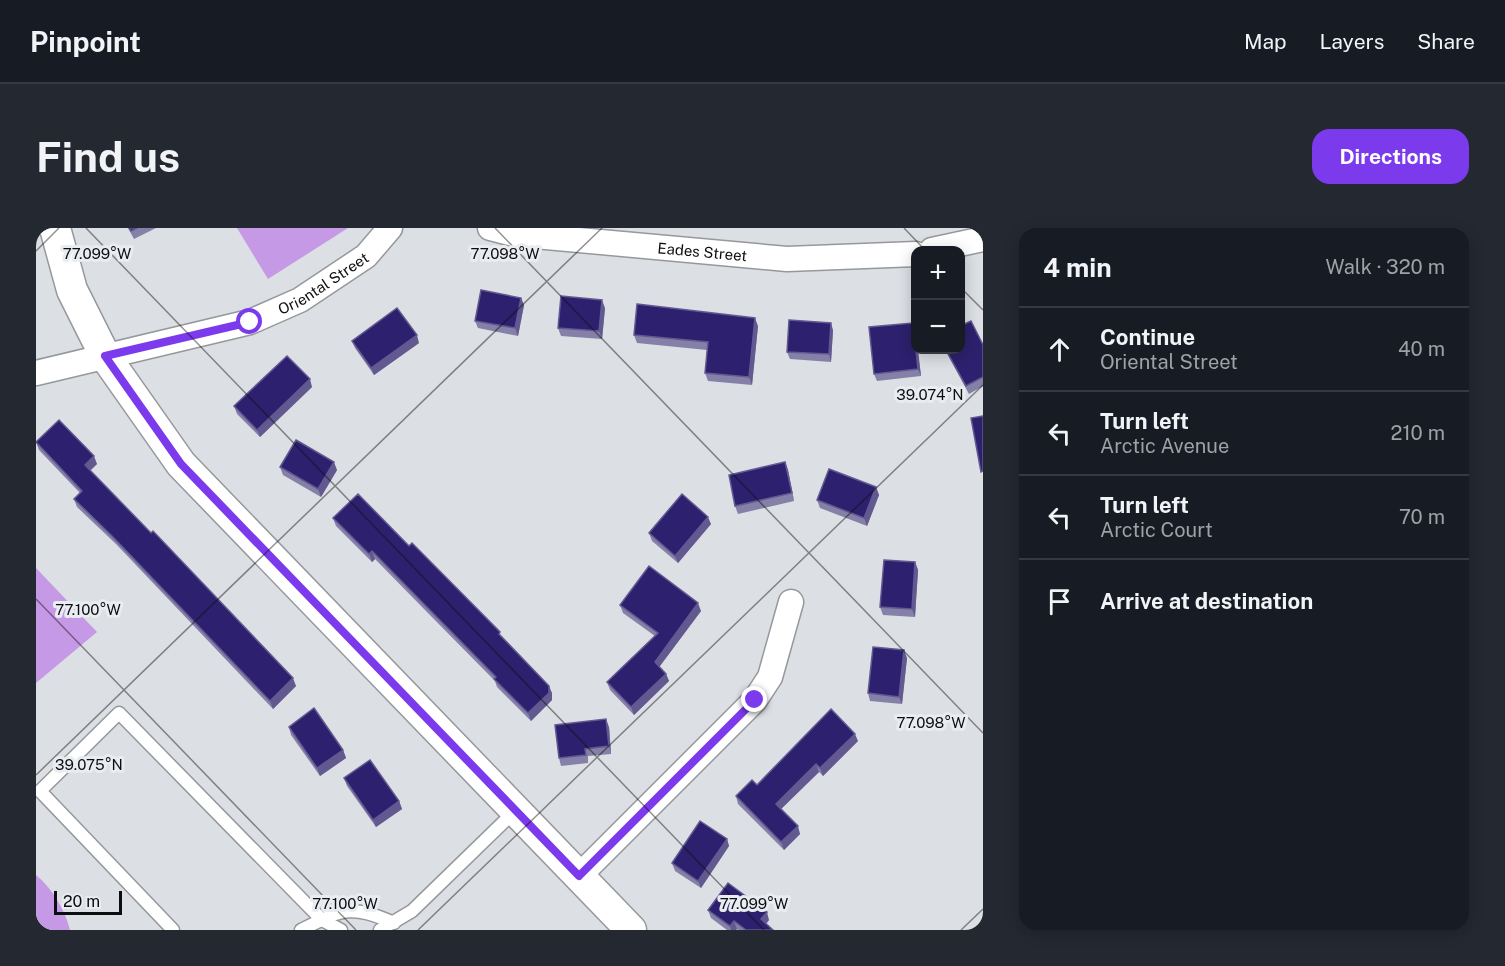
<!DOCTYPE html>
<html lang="en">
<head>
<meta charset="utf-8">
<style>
	:root { --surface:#171b24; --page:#242831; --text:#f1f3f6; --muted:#9ea1a6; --line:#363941; --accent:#7c3aed }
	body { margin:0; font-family:"Public Sans",sans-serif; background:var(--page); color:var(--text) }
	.controls { position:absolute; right:18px; top:18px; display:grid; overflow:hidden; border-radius:12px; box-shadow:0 3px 15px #0003 }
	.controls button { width:54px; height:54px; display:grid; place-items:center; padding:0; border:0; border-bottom:2px solid var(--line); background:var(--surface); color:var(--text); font:30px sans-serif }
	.scale { position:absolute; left:18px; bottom:15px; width:68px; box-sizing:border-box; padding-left:6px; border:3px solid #0d0e10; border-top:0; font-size:16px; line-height:21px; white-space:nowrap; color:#0d0e10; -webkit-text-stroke:4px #e9ecf0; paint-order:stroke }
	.stop { position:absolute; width:18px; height:18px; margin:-14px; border:4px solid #7c3aed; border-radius:50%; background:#fff }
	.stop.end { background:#7c3aed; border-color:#fff; box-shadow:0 2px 6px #0008 }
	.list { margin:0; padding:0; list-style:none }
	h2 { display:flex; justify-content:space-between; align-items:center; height:78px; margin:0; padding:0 24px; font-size:26px }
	h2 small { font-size:20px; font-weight:400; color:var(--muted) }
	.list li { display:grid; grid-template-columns:39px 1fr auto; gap:18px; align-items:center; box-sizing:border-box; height:84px; padding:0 24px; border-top:2px solid var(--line) }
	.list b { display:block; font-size:22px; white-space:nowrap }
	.list p { margin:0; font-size:20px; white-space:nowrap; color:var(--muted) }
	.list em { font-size:20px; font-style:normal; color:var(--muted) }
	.icon { flex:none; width:33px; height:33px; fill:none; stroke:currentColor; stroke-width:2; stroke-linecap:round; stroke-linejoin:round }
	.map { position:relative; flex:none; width:947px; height:702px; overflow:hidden; border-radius:18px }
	header { display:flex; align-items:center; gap:36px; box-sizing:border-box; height:84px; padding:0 30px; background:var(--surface); border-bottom:2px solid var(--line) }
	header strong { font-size:28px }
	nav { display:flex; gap:33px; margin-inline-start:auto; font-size:21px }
	.intro { display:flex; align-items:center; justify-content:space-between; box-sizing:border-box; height:144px; padding:0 36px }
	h1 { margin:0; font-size:42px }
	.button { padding:15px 27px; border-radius:18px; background:var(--accent); color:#fff; font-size:21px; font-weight:700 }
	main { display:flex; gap:36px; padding:0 36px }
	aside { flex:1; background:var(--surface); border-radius:18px; box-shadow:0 3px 15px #0003 }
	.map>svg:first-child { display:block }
	.green { fill:#c699e6 }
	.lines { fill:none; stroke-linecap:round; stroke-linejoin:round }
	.service-casing { stroke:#95989c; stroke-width:15 }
	.minor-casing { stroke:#95989c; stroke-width:27 }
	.tertiary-casing { stroke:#95989c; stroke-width:33 }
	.service { stroke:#fff; stroke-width:12 }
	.minor { stroke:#fff; stroke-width:24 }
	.tertiary { stroke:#fff; stroke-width:30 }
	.wall { fill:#8480a8 }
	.shaded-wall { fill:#625991 }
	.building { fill:#2d206e; stroke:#625991; stroke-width:1.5 }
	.route { stroke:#7c3aed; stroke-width:8 }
	.ticks { fill:none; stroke:#0d0e10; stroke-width:1.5; stroke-opacity:0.45 }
	.labels { text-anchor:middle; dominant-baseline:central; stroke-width:6; stroke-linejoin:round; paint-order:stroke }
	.street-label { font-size:15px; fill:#0d0e10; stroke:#e9ecf0 }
	.ticks-label { font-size:15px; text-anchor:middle; fill:#0d0e10; stroke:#e9ecf0; stroke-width:6; stroke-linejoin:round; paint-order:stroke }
</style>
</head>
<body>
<header>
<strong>Pinpoint</strong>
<nav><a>Map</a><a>Layers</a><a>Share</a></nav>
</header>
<div class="intro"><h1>Find us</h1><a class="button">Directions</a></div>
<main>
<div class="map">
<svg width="947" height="702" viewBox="0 0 947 702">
	<rect width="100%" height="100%" fill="#dcdfe3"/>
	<!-- green -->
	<g class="green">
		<path d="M201 0H312L232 51Z"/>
		<path d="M0 340 61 404 0 455Z"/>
		<path d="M0 647C16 660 29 682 34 702H0Z"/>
	</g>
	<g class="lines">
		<defs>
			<g id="service">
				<path d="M137 702 4 563 83 485 286 692 305 702"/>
				<path d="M265 702C307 681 314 676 358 695"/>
				<path d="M344 702 376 683 479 583"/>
			</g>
			<g id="minor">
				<path id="s1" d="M454 0 477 6 751 31 880 26"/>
				<path d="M896 22 947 11"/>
				<path id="s2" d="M0 145 214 94 264 72 330 28 354 0"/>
				<path d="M543 648 719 472 734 449 755 374"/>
			</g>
			<path id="tertiary" d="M19 0 36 62 69 128 145 236 595 702"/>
		</defs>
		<!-- service casing -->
		<use href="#service" class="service-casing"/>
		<!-- minor casing -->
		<use href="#minor" class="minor-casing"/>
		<!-- tertiary casing -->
		<use href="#tertiary" class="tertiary-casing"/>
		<!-- service -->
		<use href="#service" class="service"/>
		<!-- minor -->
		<use href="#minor" class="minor"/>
		<!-- tertiary -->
		<use href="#tertiary" class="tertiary"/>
	</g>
	<!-- wall -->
	<g class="wall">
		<path d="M92 0H120L98 11Z"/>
		<path d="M485 70 488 77 482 108 442 100 439 93Z"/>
		<path d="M569 80 566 111 525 108 522 100Z"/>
		<path d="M722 98 716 157 672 153 669 145 671 122 601 115 598 107Z"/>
		<path d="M797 102 795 134 754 131 751 124Z"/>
		<path d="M879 102 885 148 841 153 838 146Z"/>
		<path d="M316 113 383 115 338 147 319 120Z"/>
		<path d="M947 117V158L933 166 909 122H924Z"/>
		<path d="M276 159 224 209 201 186 198 178Z"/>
		<path d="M0 214 61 236 54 242 260 458 237 481 80 316 41 279 38 271 44 265 3 222Z"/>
		<path d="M749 234 752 242 758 273 702 286 699 278Z"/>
		<path d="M244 239 301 242 285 269 247 247Z"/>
		<path d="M840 259 843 267 831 298 784 280 781 272Z"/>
		<path d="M297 290 373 318 466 410 516 465V472L495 493 461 459 459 453 388 381 339 331 336 334 300 298Z"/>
		<path d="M675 296 642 335 616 313 613 305Z"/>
		<path d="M879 334 882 342 879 389 847 387 844 379Z"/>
		<path d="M584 377 665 383 623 439 630 446 633 453 598 487 574 462 571 454 619 408 587 385Z"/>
		<path d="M871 430 866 476 834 473 832 465Z"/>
		<path d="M253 499 307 522 310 530 284 548 255 507Z"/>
		<path d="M573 499 575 526 552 528V535L525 538 523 530Z"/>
		<path d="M822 513 787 548 783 544 745 581 764 606 748 622 702 576 700 568 721 557Z"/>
		<path d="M308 550 363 573 366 581 340 599 311 558Z"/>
		<path d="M691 611 693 618 665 660 639 643 636 635Z"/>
		<path d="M672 682 733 692 730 696 737 702H702L701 701 700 702H691L675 690Z"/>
	</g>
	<!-- shaded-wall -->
	<g class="shaded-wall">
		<path d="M485 70 488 77 482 108 479 100Z"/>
		<path d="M566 72 569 80 566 111 563 103Z"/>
		<path d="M719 90 722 98 716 157 713 149Z"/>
		<path d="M795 95 797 102 795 134 793 126Z"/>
		<path d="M381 107 383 115 338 147 335 140Z"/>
		<path d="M880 122H882L885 148 882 141Z"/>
		<path d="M274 151 276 159 224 209 221 202Z"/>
		<path d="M58 228 61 236 52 245 49 237Z"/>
		<path d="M298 234 301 242 285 269 282 261Z"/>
		<path d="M749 234 752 242 758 273 756 265Z"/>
		<path d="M840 259 843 267 831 298 828 290Z"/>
		<path d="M672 289 675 296 642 335 639 328Z"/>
		<path d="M336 323 339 331 336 334 333 326Z"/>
		<path d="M879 334 882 342 879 389 876 381Z"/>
		<path d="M662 375 665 383 621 442 619 434Z"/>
		<path d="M868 422 871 430 866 476 863 469Z"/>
		<path d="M630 446 633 453 598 487 595 479Z"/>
		<path d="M257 450 260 458 237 481 234 473Z"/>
		<path d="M513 458 516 465V472L495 493 492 485Z"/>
		<path d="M570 491 573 499 575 526 573 518Z"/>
		<path d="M819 506 822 513 787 548 784 540Z"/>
		<path d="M307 522 310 530 284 548 281 540Z"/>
		<path d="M780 536 783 544 742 584 740 576Z"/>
		<path d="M363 573 366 581 340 599 337 592Z"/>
		<path d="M762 598 764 606 748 622 745 614Z"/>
		<path d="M691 611 693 618 665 660 662 653Z"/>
		<path d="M731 684 733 692 728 698 725 691Z"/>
		<path d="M698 693 701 701 700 702H695L694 698Z"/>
	</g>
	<!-- building -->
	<g class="building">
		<path d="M93 0H101L95 3Z"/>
		<path d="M445 62 485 70 479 100 439 93Z"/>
		<path d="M525 68 566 72 563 103 522 100Z"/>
		<path d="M601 76 719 90 713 149 669 145 672 114 598 107Z"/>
		<path d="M361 80 381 107 335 140 316 113Z"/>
		<path d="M753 92 795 95 793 126 751 124Z"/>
		<path d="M935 93 947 117V149L930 158 910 122H924V98Z"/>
		<path d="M877 95 882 141 838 146 833 99Z"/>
		<path d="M251 128 274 151 221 202 198 178Z"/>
		<path d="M947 188V243L945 244 935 190Z"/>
		<path d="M23 192 58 228 49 237 115 305 117 303 257 450 234 473 77 309 38 271 46 263 0 214Z"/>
		<path d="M260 212 298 234 282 261 244 239Z"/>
		<path d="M749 234 756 265 699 278 693 247Z"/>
		<path d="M793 241 840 259 828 290 781 272Z"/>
		<path d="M322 266 373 318 376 315 464 404 463 406 513 458V465L492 485 458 451 460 449 385 373 336 323 333 326 297 290Z"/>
		<path d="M646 266 672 289 639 328 613 305Z"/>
		<path d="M848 332 879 334 876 381 844 379Z"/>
		<path d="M613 338 662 375 619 434 630 446 595 479 571 454 622 405 584 377Z"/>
		<path d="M837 419 868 422 863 469 832 465Z"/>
		<path d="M278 480 307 522 281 540 253 499Z"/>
		<path d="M795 481 819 506 784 540 780 536 740 576 762 598 745 614 700 568 716 552 721 557Z"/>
		<path d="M570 491 573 518 549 521 550 527 523 530 519 497Z"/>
		<path d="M334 532 363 573 337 592 308 550Z"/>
		<path d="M664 593 691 611 662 653 636 635Z"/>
		<path d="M692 655 731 684 725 691 737 702H710L698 693 694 698 672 682Z"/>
	</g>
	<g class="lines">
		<!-- route -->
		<path class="route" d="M214 94 69 128 145 236 543 648 719 472"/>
	</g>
	<!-- ticks -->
	<path class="ticks" d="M50 0 728 702M459 0 947 505M868 0 889 22M0 23 23 0M924 59 947 82M0 371 320 702M0 547 566 0M382 702 947 157M925 702 947 681"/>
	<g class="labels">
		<!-- street labels -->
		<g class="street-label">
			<text stroke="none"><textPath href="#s1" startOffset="214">Eades Street</textPath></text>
			<text stroke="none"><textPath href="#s2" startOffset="303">Oriental Street</textPath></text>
		</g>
	</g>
	<g class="ticks-label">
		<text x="61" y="31">77.099°W</text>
		<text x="469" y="31">77.098°W</text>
		<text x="894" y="172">39.074°N</text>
		<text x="52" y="387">77.100°W</text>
		<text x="895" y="500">77.098°W</text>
		<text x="53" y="542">39.075°N</text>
		<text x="309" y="681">77.100°W</text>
		<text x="718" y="681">77.099°W</text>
	</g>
</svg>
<div class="controls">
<button>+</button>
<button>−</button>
</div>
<div class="scale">20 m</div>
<div class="stop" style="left:214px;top:94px"></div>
<div class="stop end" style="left:719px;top:472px"></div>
</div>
<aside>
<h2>4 min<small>Walk · 320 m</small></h2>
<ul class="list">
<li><svg class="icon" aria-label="ahead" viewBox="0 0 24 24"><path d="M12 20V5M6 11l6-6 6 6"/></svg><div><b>Continue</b><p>Oriental Street</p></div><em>40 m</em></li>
<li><svg class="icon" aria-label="left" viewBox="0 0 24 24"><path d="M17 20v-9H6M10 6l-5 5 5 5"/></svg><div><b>Turn left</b><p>Arctic Avenue</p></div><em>210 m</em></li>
<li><svg class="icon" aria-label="left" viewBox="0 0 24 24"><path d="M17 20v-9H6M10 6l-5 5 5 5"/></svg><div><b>Turn left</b><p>Arctic Court</p></div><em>70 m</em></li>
<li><svg class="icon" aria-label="arrive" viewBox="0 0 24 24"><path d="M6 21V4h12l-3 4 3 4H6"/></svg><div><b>Arrive at destination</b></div></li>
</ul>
</aside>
</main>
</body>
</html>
